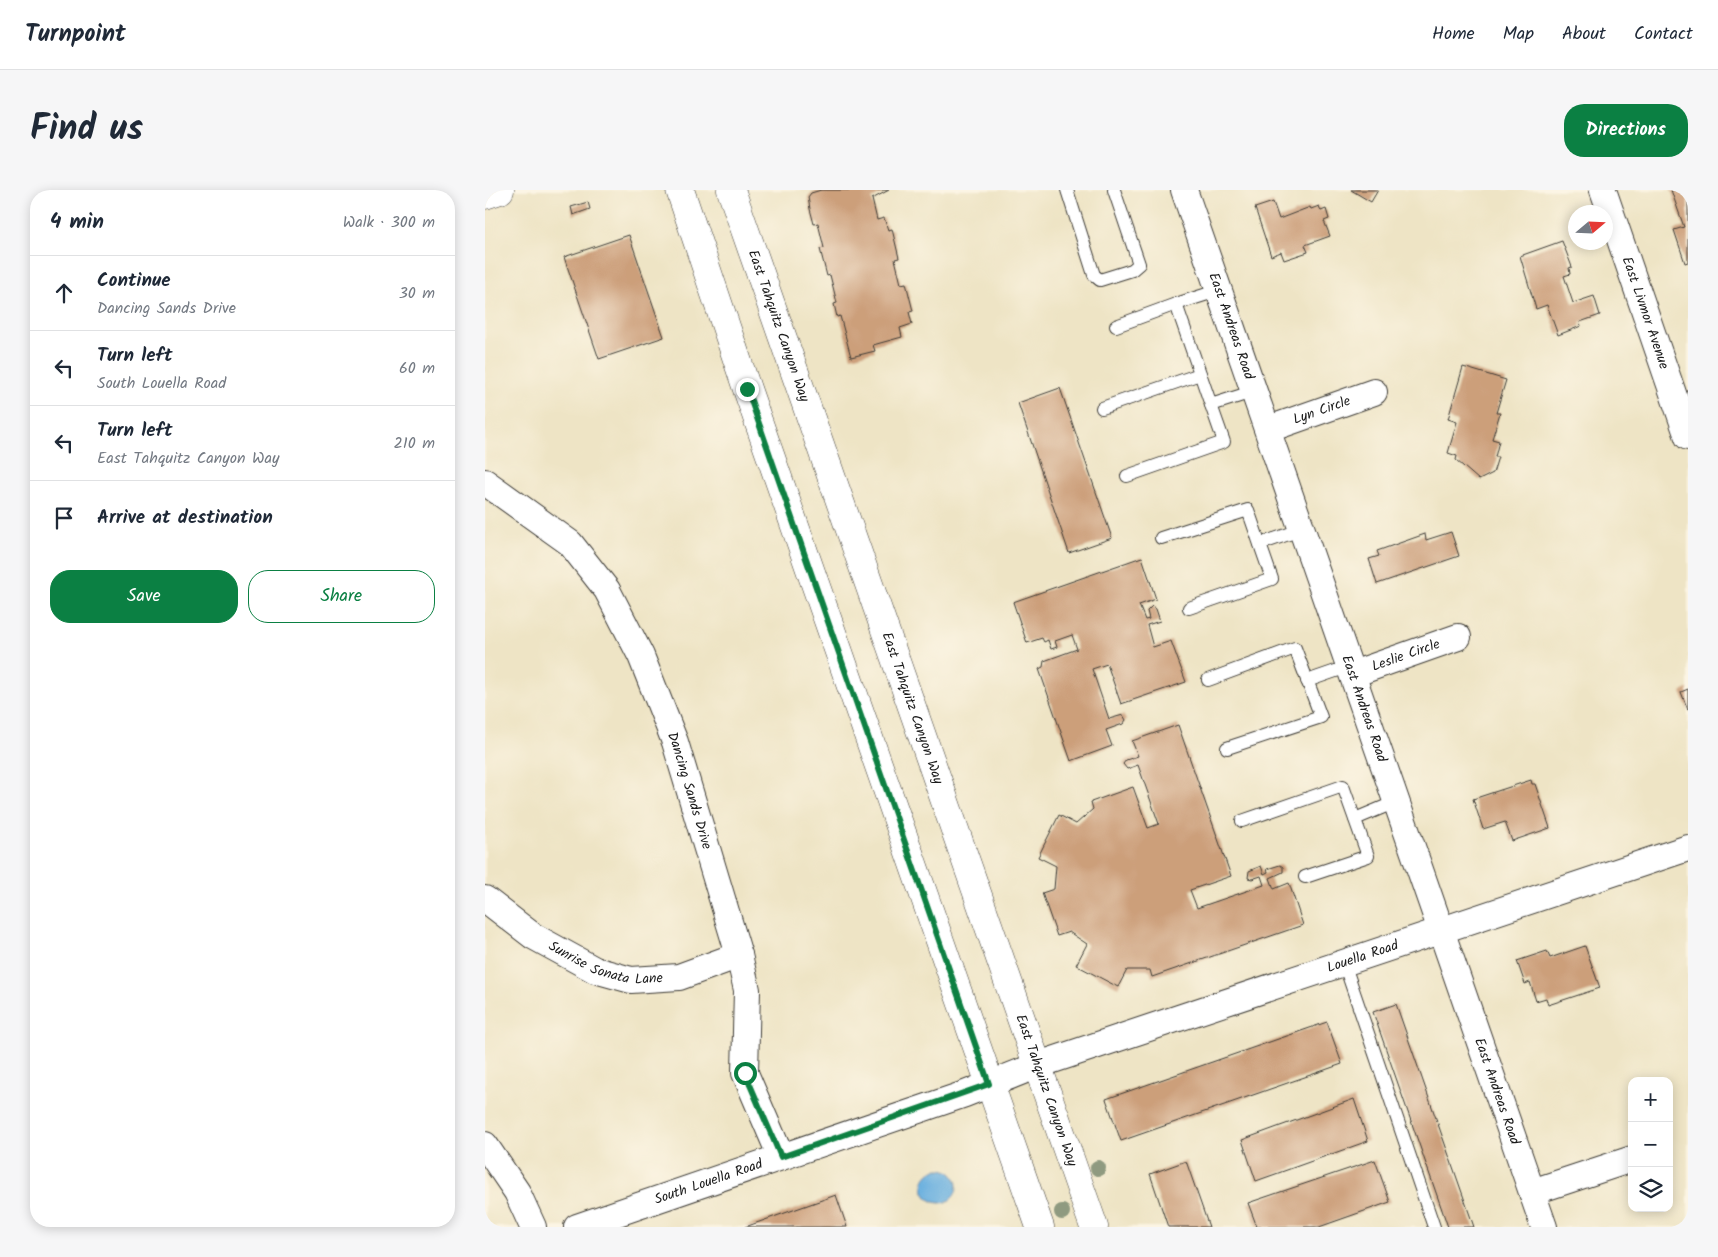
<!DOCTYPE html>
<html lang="en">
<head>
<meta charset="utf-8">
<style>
	:root { --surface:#fff; --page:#f6f6f7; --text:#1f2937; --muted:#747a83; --line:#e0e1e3; --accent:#0b8043 }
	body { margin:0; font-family:Kalam,sans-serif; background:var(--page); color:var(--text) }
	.controls { position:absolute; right:15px; bottom:15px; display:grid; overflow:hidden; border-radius:10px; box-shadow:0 2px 12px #0003 }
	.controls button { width:45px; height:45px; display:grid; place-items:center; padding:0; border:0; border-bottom:1px solid var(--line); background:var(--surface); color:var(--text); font:25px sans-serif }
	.compass { position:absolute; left:1083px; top:15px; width:45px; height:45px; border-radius:50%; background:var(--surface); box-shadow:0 2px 12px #0003; rotate:71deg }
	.stop { position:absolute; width:15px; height:15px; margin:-11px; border:4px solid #0b8043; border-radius:50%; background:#fff }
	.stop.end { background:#0b8043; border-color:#fff; box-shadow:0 1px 5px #0008 }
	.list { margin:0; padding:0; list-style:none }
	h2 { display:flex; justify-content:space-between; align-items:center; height:65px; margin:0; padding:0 20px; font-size:21px }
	h2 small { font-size:16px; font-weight:400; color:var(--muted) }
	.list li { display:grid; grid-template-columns:32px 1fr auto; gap:15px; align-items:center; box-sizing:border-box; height:75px; padding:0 20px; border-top:1px solid var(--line) }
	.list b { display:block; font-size:19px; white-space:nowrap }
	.list p { margin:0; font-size:16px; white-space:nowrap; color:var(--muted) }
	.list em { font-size:16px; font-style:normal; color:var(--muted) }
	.actions { display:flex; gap:10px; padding:15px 20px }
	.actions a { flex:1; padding:11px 0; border:1px solid var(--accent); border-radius:20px; text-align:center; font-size:18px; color:var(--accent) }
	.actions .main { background:var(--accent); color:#fff }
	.icon { flex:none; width:28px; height:28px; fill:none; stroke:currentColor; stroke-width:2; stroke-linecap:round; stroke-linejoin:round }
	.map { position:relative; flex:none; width:1203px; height:1037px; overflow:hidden; border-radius:20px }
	header { display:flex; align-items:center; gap:30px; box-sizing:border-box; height:70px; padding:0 25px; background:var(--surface); border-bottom:1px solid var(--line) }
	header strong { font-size:24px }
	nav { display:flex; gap:28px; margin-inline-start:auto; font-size:18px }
	.intro { display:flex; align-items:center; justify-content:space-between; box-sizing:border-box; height:120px; padding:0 30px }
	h1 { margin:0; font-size:35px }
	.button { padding:12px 22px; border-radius:20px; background:var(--accent); color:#fff; font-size:18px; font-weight:700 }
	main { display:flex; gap:30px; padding:0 30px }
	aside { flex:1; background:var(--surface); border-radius:20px; box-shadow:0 2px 12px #0003 }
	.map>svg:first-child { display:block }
	.water { fill:#68afdf; stroke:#42667e }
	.building { fill:#cc9f7a }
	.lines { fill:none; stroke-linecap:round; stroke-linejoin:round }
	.lane-casing { stroke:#3c3a35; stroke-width:14 }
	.street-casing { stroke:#3c3a35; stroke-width:28 }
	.secondary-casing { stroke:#3c3a35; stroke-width:29 }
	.lane { stroke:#fff; stroke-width:12 }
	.street { stroke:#fff; stroke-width:26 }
	.secondary { stroke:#fff; stroke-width:28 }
	.tree { fill:#8f9a80 }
	.route { stroke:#0b8043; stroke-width:6 }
	.labels { text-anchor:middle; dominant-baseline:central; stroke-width:5; stroke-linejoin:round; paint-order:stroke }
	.street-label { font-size:14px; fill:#1c1c1c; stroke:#fcf5e5 }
</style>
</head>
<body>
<header>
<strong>Turnpoint</strong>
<nav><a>Home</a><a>Map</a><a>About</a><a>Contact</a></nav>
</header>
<div class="intro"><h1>Find us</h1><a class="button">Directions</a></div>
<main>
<aside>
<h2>4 min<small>Walk · 300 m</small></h2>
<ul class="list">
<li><svg class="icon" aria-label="ahead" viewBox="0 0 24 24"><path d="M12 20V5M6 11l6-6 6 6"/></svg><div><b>Continue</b><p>Dancing Sands Drive</p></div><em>30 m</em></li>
<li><svg class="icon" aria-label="left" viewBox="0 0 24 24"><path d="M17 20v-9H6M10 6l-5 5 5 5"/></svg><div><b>Turn left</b><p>South Louella Road</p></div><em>60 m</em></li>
<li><svg class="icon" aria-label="left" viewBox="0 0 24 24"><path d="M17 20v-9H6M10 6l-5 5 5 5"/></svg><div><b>Turn left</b><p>East Tahquitz Canyon Way</p></div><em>210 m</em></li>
<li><svg class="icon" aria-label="arrive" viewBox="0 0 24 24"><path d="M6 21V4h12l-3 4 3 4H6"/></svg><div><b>Arrive at destination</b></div></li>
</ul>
<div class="actions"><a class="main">Save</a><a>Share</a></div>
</aside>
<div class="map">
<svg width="1203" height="1037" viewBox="0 0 1203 1037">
	<rect width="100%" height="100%" fill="#fcf5e5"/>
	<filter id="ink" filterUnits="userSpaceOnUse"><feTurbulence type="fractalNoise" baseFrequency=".02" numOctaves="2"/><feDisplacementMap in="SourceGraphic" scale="10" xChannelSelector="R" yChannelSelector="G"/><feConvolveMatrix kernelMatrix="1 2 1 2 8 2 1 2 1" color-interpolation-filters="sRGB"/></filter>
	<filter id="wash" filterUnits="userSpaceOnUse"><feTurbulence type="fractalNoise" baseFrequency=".0096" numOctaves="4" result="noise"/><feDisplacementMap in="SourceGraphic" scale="20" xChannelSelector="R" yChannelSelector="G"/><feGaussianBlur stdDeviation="1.12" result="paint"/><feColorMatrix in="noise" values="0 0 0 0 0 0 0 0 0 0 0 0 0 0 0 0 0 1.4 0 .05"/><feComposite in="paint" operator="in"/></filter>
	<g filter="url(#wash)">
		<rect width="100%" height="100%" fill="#eee4c5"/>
		<!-- water -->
		<circle class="water" cx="455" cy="996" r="17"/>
		<g id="blocks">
			<!-- building -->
			<g class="building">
				<path d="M336 0H404L387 9 392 30 399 28 403 40 407 39 414 68 410 69 416 94 421 93 428 121 424 122 427 134 415 138 417 147 388 155 390 161 366 167 355 126 352 127 349 114 352 113 345 85 342 86 335 59 339 58 333 33 329 34 325 19 323 7 326 3Z"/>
				<path d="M866 0H893L886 12Z"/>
				<path d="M1186 0H1203V72L1200 73 1189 40 1199 37Z"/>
				<path d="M103 12 105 19 88 25 86 17Z"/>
				<path d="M788 12 794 29 825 17 826 19 834 16 836 21 841 19 844 29 839 31 845 46 820 55 823 62 799 70 796 62 786 66 770 18Z"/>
				<path d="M144 45 179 147 114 169 79 67Z"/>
				<path d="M1077 51 1087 77 1084 78 1085 84 1079 86 1088 113 1109 106 1115 125 1095 132 1096 136 1073 145 1062 115 1051 119 1035 66Z"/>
				<path d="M978 177 1021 190 1011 223H1015L1007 249 1014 251 1010 267H1013L1008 283 994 290 971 270 972 266 963 263 972 232 963 229Z"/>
				<path d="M575 198 627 348 584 363 533 213Z"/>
				<path d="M966 342 974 366 892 394 884 369 894 366 892 361 940 344 941 350Z"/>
				<path d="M657 367 671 409 654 415 660 430 664 429 662 421 667 416 671 419 675 431 662 435 668 457 686 451 701 492 636 514 622 474 607 479 624 529 638 525 641 530 638 534 621 540 627 556 586 571 554 479 558 477 559 471 592 459 587 445 570 451 572 457 566 459 563 450 559 452 557 448 542 453 528 412Z"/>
				<path d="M1203 499V520L1196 502Z"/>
				<path d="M693 535 746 686 705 700 712 718 779 695 776 686 767 689 763 688 764 681 776 676 779 684 783 682 782 679 795 675 798 677V682L785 688 789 699 804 693 818 735 667 787 665 780H642L633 797 591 775 602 754 584 742 572 746 557 703 569 699 571 676 553 667 574 625 591 634 608 619 606 612 648 597 663 638 674 634 653 575 642 579 638 574 641 570 653 566 647 551Z"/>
				<path d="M1046 590 1047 594H1050L1065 638 1027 651 1020 632 998 639 988 609Z"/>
				<path d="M1100 756 1115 798 1063 815 1061 808 1051 811 1045 792 1040 794 1032 771 1062 761 1065 768Z"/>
				<path d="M911 814 989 1037H963L888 822Z"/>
				<path d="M842 832 857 874 636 951 621 909Z"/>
				<path d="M869 909 883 951 771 991 757 950Z"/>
				<path d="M890 970 905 1012 834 1037H772L763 1013Z"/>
				<path d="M701 971 724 1037H683L665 984Z"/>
				<path d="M351 1005 362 1037H260Z"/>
			</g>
		</g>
	</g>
	<g filter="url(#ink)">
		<use href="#blocks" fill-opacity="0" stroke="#3c3a35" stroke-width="1"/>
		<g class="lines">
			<defs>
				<g id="lane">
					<path d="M582 0 609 85 615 90 647 80 654 74 629 0"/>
					<path d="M735 100 691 114 726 215 770 201"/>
					<path d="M631 136 691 114"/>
					<path d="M617 218 715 184"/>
					<path d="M642 286 739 252 726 215"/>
					<path d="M676 348 763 320 787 389 704 418"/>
					<path d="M775 354 818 339"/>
					<path d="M723 490 810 458 836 527 742 558"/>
					<path d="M822 491 865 476"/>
					<path d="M870 629 913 611"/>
					<path d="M757 631 858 596 883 666 820 687"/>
					<path d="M859 773 949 1037"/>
				</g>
				<g id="street">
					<path id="s1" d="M699 0 1059 1037"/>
					<path id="s2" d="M1118 0 1203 247"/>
					<path id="s3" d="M784 239 889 202"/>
					<path id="s4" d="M0 292 85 353 122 400 156 466 190 552 254 765 262 800 260 883 296 967"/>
					<path id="s5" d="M868 484 973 447"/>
					<path id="s6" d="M0 709 48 746 110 780 146 790 194 787 254 765"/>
					<path d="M0 955 32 1002 48 1037"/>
					<path d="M1047 1002 1147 969"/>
					<path id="s7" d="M92 1037 480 904 553 875 1203 658"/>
				</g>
				<g id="secondary">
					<path d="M195 0 262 199 555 1037"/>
					<path id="s8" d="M246 0 609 1037"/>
					<path d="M0 5 15 0"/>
				</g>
			</defs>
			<!-- lane casing -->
			<use href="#lane" class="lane-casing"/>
			<!-- street casing -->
			<use href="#street" class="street-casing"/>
			<!-- secondary casing -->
			<use href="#secondary" class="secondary-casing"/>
			<!-- lane -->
			<use href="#lane" class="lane"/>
			<!-- street -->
			<use href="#street" class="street"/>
			<!-- secondary -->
			<use href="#secondary" class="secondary"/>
		</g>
		<!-- trees -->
		<g class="tree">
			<circle cx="613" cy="978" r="8"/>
			<circle cx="577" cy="1022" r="8"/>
		</g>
	</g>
	<g class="lines" filter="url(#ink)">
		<!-- route -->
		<path class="route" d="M260 883 296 967 504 894 262 199"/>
	</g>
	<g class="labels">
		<!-- street labels -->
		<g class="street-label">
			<text stroke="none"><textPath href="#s2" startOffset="130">East Livmor Avenue</textPath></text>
			<text stroke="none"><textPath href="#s8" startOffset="144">East Tahquitz Canyon Way</textPath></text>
			<text stroke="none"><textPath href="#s1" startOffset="144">East Andreas Road</textPath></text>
			<text stroke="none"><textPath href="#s3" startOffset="56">Lyn Circle</textPath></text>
			<text stroke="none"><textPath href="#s5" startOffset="56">Leslie Circle</textPath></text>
			<text stroke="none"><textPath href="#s8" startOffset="549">East Tahquitz Canyon Way</textPath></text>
			<text stroke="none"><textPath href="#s1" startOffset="549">East Andreas Road</textPath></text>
			<text stroke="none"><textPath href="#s4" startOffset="382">Dancing Sands Drive</textPath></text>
			<text stroke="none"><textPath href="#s7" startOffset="831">Louella Road</textPath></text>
			<text stroke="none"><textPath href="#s6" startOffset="140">Sunrise Sonata Lane</textPath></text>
			<text stroke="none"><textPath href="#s8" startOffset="954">East Tahquitz Canyon Way</textPath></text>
			<text stroke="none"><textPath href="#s1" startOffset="954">East Andreas Road</textPath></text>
			<text stroke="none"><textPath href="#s7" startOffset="139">South Louella Road</textPath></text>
		</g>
	</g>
</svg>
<div class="controls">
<button>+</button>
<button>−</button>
<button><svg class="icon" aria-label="layers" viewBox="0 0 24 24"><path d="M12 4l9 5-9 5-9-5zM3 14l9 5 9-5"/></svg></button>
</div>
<svg class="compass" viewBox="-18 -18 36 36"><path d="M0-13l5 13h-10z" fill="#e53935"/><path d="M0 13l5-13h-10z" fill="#747a83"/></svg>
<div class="stop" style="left:260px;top:883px"></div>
<div class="stop end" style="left:262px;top:199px"></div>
</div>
</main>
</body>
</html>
